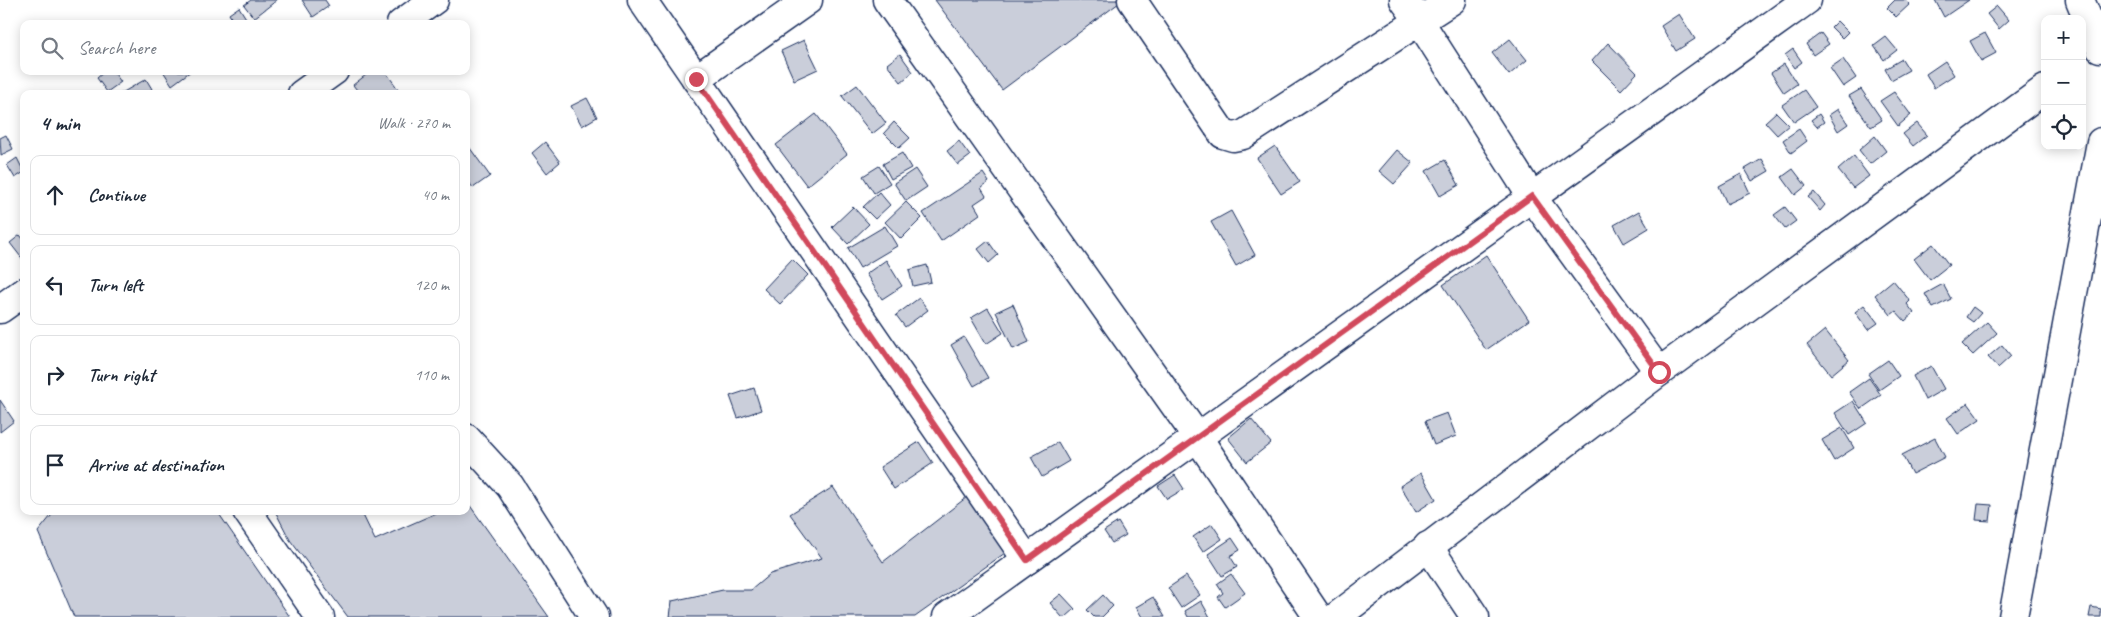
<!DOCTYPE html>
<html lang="en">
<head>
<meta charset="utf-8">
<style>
	:root { --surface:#fff; --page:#f2f2f3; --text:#1f2937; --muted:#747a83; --line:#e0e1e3 }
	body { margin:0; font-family:Caveat,sans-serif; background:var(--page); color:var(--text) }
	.controls { position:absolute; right:15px; top:15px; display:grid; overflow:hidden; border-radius:10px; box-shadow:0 2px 12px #0003 }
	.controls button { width:45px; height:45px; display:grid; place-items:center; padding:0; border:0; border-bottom:1px solid var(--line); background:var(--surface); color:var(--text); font:25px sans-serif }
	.stop { position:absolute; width:15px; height:15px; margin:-11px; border:4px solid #d1495b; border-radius:50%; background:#fff }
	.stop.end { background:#d1495b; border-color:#fff; box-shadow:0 1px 5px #0008 }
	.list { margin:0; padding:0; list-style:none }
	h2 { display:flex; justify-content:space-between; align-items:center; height:65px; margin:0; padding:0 20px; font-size:21px }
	h2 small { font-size:16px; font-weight:400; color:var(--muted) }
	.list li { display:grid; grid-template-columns:32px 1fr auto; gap:15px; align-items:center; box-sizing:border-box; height:80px; margin:0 10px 10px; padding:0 10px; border:1px solid var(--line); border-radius:10px }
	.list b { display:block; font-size:19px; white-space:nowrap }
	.list em { font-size:16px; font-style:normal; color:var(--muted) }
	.icon { flex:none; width:28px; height:28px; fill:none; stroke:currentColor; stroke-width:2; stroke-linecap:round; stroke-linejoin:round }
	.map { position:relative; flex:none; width:2101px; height:617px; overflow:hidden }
	.search { position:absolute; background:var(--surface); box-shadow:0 2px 12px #0003; left:20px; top:20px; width:450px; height:55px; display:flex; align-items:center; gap:12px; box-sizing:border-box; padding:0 18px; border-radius:10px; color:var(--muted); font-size:19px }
	.panel { position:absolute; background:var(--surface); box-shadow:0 2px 12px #0003; left:20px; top:90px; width:450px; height:425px; border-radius:10px }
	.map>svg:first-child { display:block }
	.building { fill:#caceda; stroke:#1b2f5e }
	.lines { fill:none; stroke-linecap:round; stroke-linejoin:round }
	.minor-casing { stroke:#1b2f5e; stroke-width:31 }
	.minor { stroke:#fff; stroke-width:28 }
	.route { stroke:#d1495b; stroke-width:6 }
</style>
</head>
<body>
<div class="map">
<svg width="2101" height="617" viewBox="0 0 2101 617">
	<rect width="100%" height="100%" fill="#fff"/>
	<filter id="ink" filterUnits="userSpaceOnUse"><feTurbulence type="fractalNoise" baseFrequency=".02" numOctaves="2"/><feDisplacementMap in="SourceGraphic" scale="10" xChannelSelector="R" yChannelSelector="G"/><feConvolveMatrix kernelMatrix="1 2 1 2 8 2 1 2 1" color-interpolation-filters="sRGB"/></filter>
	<g filter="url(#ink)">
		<!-- building -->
		<g class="building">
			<path d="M251 0H277L254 18 244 5Z"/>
			<path d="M302 0H325L329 6 313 17Z"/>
			<path d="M935 0H1123L1002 90Z"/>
			<path d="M1895 0H1906L1910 4 1896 17 1887 8Z"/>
			<path d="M1935 0H1969L1944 17Z"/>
			<path d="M1997 6 2009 20 1999 29 1987 14Z"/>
			<path d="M239 7 249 23 247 24H235L229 14Z"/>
			<path d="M1679 14 1695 39 1676 51 1661 26Z"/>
			<path d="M1837 21 1848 32 1842 38 1831 27Z"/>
			<path d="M1821 33 1829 44 1813 55 1806 44Z"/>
			<path d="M1985 33 1996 53 1981 61 1970 41Z"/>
			<path d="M1886 37 1897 50 1884 60 1874 46Z"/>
			<path d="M1510 39 1527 60 1509 75 1492 53Z"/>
			<path d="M804 40 818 69 794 80 781 51Z"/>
			<path d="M1608 43 1637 73 1621 90 1592 61Z"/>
			<path d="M1793 49 1802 62 1794 68 1785 55Z"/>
			<path d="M900 54 913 72 901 82 887 64Z"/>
			<path d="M1843 59 1856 78 1843 87 1830 68Z"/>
			<path d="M1902 59 1909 70 1891 80 1885 69Z"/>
			<path d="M1945 61 1954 75 1934 88 1926 74Z"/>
			<path d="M1784 64 1797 84 1784 93 1771 73Z"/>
			<path d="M105 71H113L121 82 107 92 97 78Z"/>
			<path d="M163 71H191L172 85Z"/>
			<path d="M371 71H385L398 89 391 94H360L353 85Z"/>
			<path d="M146 79 152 89 144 94H120Z"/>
			<path d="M857 85 886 123 872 134 842 96Z"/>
			<path d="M1861 89 1882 120 1871 127 1849 96Z"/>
			<path d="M1804 90 1816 107 1794 122 1782 105Z"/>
			<path d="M1894 92 1911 115 1898 126 1880 101Z"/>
			<path d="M587 98 597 117 582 126 571 106Z"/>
			<path d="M1838 109 1848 124 1838 131 1829 115Z"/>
			<path d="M1776 112 1789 125 1777 135 1765 122Z"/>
			<path d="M816 114 847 154 807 186 776 145Z"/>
			<path d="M1819 114 1824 122 1817 127 1811 120Z"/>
			<path d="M894 122 910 138 899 148 884 133Z"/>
			<path d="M1917 123 1927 135 1913 146 1903 134Z"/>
			<path d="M1799 129 1807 141 1791 153 1783 140Z"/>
			<path d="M6 135 13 149 1 155 0 138Z"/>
			<path d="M1875 136 1886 151 1870 164 1859 150Z"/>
			<path d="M959 141 970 156 958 165 947 151Z"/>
			<path d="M545 142 560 162 547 173 532 153Z"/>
			<path d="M467 144 490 176 473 188 466 178Z"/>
			<path d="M1275 146 1300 182 1281 194 1257 158Z"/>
			<path d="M1397 150 1413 163 1394 184 1379 171Z"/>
			<path d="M902 153 911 168 891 179 883 164Z"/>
			<path d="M1854 156 1869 176 1853 188 1838 170Z"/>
			<path d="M17 158 24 172 15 178 7 165Z"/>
			<path d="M1762 159 1769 171 1752 181 1745 169Z"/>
			<path d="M1445 160 1459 185 1440 196 1426 171Z"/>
			<path d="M879 166 890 183 874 193 863 176Z"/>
			<path d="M915 169 927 187 906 201 894 183Z"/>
			<path d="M1793 169 1806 186 1795 195 1782 177Z"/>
			<path d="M983 173 989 182 981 188 986 196 974 204 980 214 941 241 923 213Z"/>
			<path d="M1741 174 1750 193 1727 204 1719 186Z"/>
			<path d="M879 192 890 205 875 219 863 207Z"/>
			<path d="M1814 192 1825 205 1820 211 1808 197Z"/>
			<path d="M906 202 922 218 901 239 885 222Z"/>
			<path d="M853 207 869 224 848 244 832 227Z"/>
			<path d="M1785 207 1796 221 1785 229 1774 215Z"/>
			<path d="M1231 211 1255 255 1236 266 1211 222Z"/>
			<path d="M1639 211 1649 228 1624 243 1614 225Z"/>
			<path d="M885 226 897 246 860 268 848 248Z"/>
			<path d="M20 235 24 240V261L10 243Z"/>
			<path d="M988 241 998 255 989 263 978 249Z"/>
			<path d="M1933 244 1949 265 1930 280 1914 259Z"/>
			<path d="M1486 255 1529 320 1486 350 1443 285Z"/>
			<path d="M792 259 808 275 780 304 764 289Z"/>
			<path d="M886 260 902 286 882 299 866 274Z"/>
			<path d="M927 265 931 282 913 286 909 270Z"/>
			<path d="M1893 280 1910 301 1907 304 1914 313 1905 321 1896 311 1891 315 1875 295Z"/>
			<path d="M1943 284 1951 299 1933 308 1925 294Z"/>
			<path d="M919 298 928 310 905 327 896 315Z"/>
			<path d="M1013 304 1029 342 1013 349 996 312Z"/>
			<path d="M1864 305 1878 323 1868 330 1855 312Z"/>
			<path d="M1973 307 1981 313 1973 322 1966 317Z"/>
			<path d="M988 308 1003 333 986 344 971 318Z"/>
			<path d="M1987 322 1997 333 1973 355 1962 344Z"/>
			<path d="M1825 330 1849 360 1831 375 1807 345Z"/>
			<path d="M964 337 988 378 974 386 951 345Z"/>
			<path d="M2002 345 2011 356 1998 368 1988 357Z"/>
			<path d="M1888 360 1899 376 1879 390 1868 374Z"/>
			<path d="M1931 366 1944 389 1925 400 1913 376Z"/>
			<path d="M1869 378 1881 395 1861 409 1849 392Z"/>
			<path d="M754 388 761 410 738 418 730 396Z"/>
			<path d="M0 400 14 421 0 432Z"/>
			<path d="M1853 401 1867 423 1849 435 1835 413Z"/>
			<path d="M1968 403 1980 419 1958 434 1947 418Z"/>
			<path d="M1447 413 1456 436 1434 445 1425 421Z"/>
			<path d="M1251 419 1271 443 1247 462 1228 438Z"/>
			<path d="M1842 428 1854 448 1834 461 1822 440Z"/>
			<path d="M1935 438 1945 457 1912 474 1902 455Z"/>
			<path d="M919 442 933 463 894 489 880 467Z"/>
			<path d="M1058 442 1069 461 1042 477 1031 457Z"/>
			<path d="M1421 473 1436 499 1416 512 1400 486Z"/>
			<path d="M1175 475 1184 489 1167 499 1158 486Z"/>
			<path d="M833 487 883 562 967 497 1005 553 915 617H670L672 601 723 590H751L770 574 822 558 790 514Z"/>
			<path d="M466 500 549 617H348L290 540 275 511H361L375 540 441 511H466Z"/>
			<path d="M1978 504 1992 505 1990 521 1976 520Z"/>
			<path d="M55 511H217L290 617H74L38 532Z"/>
			<path d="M1118 522 1126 535 1112 543 1104 531Z"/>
			<path d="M1212 524 1222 539 1203 552 1193 537Z"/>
			<path d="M1232 538 1240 550 1230 556 1237 567 1222 576 1208 554Z"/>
			<path d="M1231 574 1245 593 1225 607 1218 597 1223 593 1217 584Z"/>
			<path d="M1186 576 1200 595 1181 608 1168 588Z"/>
			<path d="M1061 594 1075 609 1066 617H1062L1050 603Z"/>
			<path d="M1103 595 1113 606 1102 617H1094L1087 610Z"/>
			<path d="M1153 597 1165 617H1142L1136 607Z"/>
			<path d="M1201 601 1210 617H1188L1185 611Z"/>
			<path d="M2091 607 2101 609V617H2089Z"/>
		</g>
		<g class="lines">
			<defs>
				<g id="minor">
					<path d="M642 0 1027 560"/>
					<path d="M887 0 1198 438 1318 617"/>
					<path d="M1132 0 1223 134 1233 137 1243 135 1452 0"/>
					<path d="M1404 0 1420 22 1532 197 1659 372"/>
					<path d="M2080 0 2100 48"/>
					<path d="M401 24 434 0"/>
					<path d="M696 79 808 0"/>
					<path d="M302 94 334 71"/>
					<path d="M0 309 24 292"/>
					<path d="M466 438 510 486 594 617"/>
					<path d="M247 511 320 617"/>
					<path d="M1428 546 1475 617"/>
					<path d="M947 617 1807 0"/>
					<path d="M1336 617 1659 372 2045 89"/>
					<path d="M2013 617 2101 142"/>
				</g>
			</defs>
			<!-- minor casing -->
			<use href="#minor" class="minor-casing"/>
			<!-- minor -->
			<use href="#minor" class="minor"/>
		</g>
	</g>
	<g class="lines" filter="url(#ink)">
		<!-- route -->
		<path class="route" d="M696 79 1027 560 1532 196 1659 372"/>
	</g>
</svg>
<div class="controls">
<button>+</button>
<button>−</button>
<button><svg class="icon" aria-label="locate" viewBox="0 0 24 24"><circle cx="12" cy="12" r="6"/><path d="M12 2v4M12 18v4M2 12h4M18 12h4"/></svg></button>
</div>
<div class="stop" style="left:1659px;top:372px"></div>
<div class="stop end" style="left:696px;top:79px"></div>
<div class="search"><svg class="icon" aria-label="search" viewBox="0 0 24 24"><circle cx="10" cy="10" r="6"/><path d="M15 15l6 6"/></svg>Search here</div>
<section class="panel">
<h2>4 min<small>Walk · 270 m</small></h2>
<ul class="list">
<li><svg class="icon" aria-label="ahead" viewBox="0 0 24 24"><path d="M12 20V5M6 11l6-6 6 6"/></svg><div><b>Continue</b></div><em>40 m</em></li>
<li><svg class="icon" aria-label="left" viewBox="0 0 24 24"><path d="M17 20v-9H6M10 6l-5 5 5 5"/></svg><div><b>Turn left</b></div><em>120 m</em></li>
<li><svg class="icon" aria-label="right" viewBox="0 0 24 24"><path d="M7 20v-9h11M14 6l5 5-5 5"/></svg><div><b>Turn right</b></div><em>110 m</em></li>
<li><svg class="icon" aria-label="arrive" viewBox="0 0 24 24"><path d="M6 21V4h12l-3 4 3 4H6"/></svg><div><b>Arrive at destination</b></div></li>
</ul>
</section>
</div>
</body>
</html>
